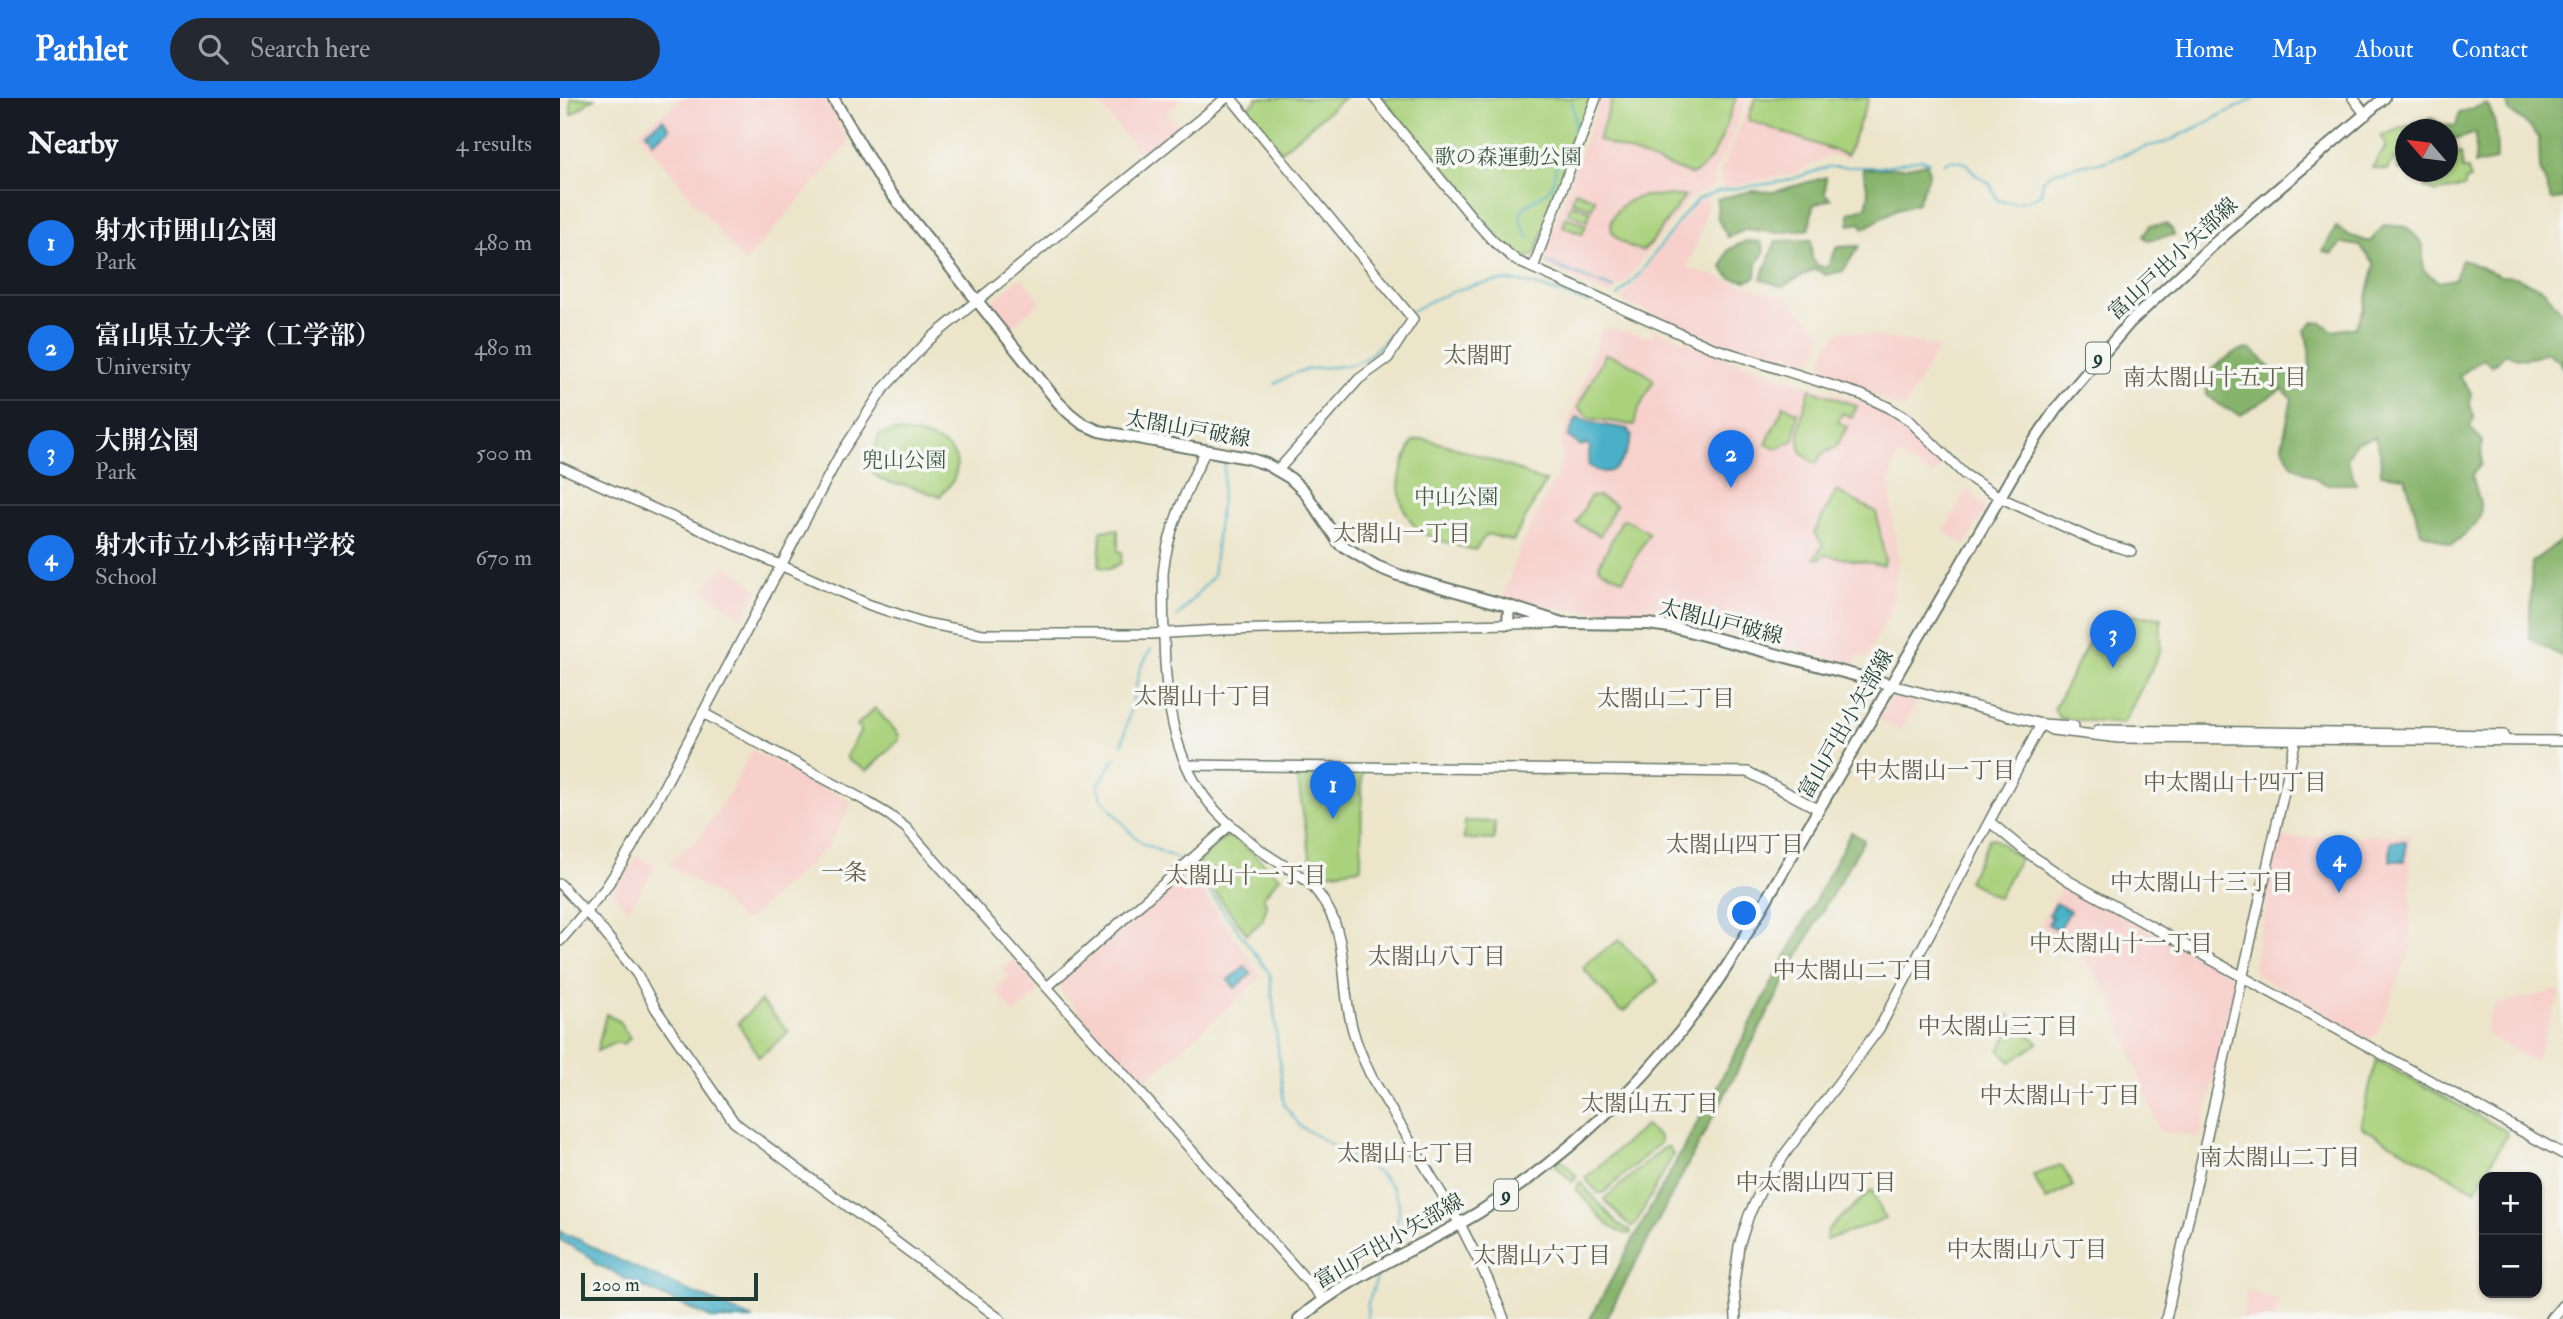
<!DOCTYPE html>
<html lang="en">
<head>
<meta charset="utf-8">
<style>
	:root { --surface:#171b24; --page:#242831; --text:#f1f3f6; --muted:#9ea1a6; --line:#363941; --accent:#1a73e8 }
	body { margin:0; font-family:"IM FELL Double Pica","Noto Serif JP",serif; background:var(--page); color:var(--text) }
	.controls { position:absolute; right:21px; bottom:21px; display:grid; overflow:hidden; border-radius:14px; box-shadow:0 2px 5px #0004 }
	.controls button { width:63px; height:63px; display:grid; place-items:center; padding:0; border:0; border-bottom:2px solid var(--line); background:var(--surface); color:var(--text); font:35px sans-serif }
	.compass { position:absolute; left:1835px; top:21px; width:63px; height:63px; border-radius:50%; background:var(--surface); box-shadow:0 2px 5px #0004; rotate:298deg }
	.scale { position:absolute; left:21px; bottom:18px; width:177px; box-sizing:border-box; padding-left:7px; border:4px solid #1f3d34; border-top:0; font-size:19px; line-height:24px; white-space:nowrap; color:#1f3d34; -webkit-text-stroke:5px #f6f6f2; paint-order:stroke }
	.you { position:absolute; left:1185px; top:816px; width:24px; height:24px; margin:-18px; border:5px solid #fff; border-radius:50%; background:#1a73e8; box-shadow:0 0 0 10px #1a73e833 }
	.badge { display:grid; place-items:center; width:46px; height:46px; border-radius:50%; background:var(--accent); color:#fff; font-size:23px; font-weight:700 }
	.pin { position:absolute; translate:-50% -58px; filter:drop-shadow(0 2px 4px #0008) }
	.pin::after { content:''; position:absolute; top:37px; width:24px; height:21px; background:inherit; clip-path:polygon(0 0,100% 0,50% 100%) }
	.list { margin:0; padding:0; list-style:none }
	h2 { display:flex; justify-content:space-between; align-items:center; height:91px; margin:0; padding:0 28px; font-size:30px }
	h2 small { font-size:23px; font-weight:400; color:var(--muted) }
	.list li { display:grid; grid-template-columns:46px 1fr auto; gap:21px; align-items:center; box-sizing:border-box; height:105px; padding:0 28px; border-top:2px solid var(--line) }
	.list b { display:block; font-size:26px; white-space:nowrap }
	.list p { margin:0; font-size:23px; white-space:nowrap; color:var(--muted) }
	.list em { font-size:23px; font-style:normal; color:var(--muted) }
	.icon { flex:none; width:38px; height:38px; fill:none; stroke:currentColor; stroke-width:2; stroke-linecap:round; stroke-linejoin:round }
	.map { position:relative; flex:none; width:2003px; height:1221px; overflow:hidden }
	header { display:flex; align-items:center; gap:42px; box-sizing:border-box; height:98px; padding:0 35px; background:var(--accent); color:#fff }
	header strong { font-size:33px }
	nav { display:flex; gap:38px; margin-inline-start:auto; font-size:24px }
	.search { width:490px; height:63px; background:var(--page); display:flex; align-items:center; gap:18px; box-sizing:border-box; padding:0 24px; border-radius:38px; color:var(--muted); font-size:26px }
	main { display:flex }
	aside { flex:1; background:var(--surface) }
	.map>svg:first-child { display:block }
	.built { fill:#f7d0cc }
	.green { fill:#aad27d; stroke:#648858; stroke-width:2 }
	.forest { fill:#87b46c; stroke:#537850; stroke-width:2 }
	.water { fill:#49b0c8; stroke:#34767e; stroke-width:2 }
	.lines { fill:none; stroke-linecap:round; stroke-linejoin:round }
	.stream { stroke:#49b0c8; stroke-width:2 }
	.minor-casing { stroke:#677868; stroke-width:12 }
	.major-casing { stroke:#677868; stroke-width:14 }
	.minor { stroke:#fff; stroke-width:9 }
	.major { stroke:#fff; stroke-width:10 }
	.labels { text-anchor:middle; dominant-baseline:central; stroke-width:7; stroke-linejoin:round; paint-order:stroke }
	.shield { fill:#f6f6f2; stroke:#60746d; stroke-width:2 }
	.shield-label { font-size:19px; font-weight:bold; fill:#1f3d34 }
	.park-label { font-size:21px; fill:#3b5b43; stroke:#f6f6f2 }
	.street-label { font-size:21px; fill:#1f3d34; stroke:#f6f6f2 }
	.neighbourhood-label { font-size:23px; fill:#605d48; stroke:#f6f6f2 }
</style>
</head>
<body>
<header>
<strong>Pathlet</strong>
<div class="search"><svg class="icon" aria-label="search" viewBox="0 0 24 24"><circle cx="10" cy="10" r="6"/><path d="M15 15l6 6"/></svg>Search here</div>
<nav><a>Home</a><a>Map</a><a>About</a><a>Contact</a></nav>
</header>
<main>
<aside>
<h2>Nearby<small>4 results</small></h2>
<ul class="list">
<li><span class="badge">1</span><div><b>射水市囲山公園</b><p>Park</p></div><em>480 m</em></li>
<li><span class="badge">2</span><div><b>富山県立大学（工学部）</b><p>University</p></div><em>480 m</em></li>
<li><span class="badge">3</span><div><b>大開公園</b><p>Park</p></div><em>500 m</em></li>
<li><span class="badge">4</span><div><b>射水市立小杉南中学校</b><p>School</p></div><em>670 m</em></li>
</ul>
</aside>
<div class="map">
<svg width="2003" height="1221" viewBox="0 0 2003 1221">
	<rect width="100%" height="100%" fill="#f6f6f2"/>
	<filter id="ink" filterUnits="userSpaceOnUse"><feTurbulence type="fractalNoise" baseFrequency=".0143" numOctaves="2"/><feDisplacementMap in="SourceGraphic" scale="14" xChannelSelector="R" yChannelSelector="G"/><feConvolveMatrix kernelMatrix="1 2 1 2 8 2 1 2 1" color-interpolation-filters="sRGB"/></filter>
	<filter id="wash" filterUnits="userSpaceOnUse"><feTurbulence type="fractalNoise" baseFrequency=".00686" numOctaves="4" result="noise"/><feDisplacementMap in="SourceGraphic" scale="28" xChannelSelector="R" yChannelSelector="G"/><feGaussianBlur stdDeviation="1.57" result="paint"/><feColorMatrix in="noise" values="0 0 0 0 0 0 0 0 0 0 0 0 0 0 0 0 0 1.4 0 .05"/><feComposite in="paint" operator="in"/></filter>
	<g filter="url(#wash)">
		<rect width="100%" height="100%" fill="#ece5ca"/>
		<!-- built -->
		<g class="built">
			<path d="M122 0H265L289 45 184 165 78 34Z"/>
			<path d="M535 0H623L606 14 618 29 581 58Z"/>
			<path d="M1041 0H1186L1168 49 1156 70 1153 88 1129 101 1065 185 1048 198 986 168 982 158Z"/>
			<path d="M1192 0H1311L1288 60 1267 58 1236 75 1161 91 1160 74Z"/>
			<path d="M1149 99 1141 134 1127 170 1227 200 1264 236 1248 274 1171 249 1061 203 1134 106Z"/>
			<path d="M461 179 481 203 448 232 430 208V205Z"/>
			<path d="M1050 230 1089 239 1094 237 1093 230 1166 260 1326 312 1353 330 1384 365 1373 377 1337 357 1329 385 1338 468 1330 513 1307 560 1297 558 1294 567 1093 514 1011 512 942 501 960 449 999 373 1002 360 1001 343 1041 232Z"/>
			<path d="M1281 232 1379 248 1343 312 1311 296 1257 278 1268 245Z"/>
			<path d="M1408 391 1426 410 1405 447 1384 434Z"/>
			<path d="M165 465 198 492 182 521 144 492Z"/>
			<path d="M1339 599 1356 604 1341 634 1318 621 1329 602Z"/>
			<path d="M192 652 292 704 267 750 186 823H181L158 798 111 769 110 764 140 739 171 692Z"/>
			<path d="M1850 736 1851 850 1817 937 1809 941 1695 876 1693 869 1720 740Z"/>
			<path d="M77 757 96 769 68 812 53 795Z"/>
			<path d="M628 773 702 879 582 985 499 891 501 884Z"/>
			<path d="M1505 787 1669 876 1675 887 1640 1039 1599 1033 1550 897 1516 852 1482 828V823L1502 789Z"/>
			<path d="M453 862 478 890 477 896 454 916 435 892 449 879 442 870Z"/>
			<path d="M1999 892 2000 895 1976 962 1972 963 1925 935 1935 906Z"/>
			<path d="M1687 1193 1719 1202 1714 1221H1682Z"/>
		</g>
		<!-- green -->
		<g class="green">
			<path d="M11 0H34L11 17Z"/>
			<path d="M696 0H784L721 53 686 11 697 2Z"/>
			<path d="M822 0H1034L974 158 965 159 944 146Z"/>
			<path d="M1053 0H1176C1166 26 1158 64 1132 77L1038 42Z"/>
			<path d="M1195 0H1309L1287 57 1188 22Z"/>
			<path d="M1854 25 1855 31 1846 32 1845 73 1838 72 1834 60 1827 72 1812 70 1826 48 1821 38Z"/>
			<path d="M1901 55 1903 71H1908L1910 81 1905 83V89L1875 94 1865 90 1868 75 1854 74H1888V57Z"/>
			<path d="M1015 93 1035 101 1032 110 1012 103Z"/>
			<path d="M1125 98 1090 146 1082 153C1074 150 1065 148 1058 141 1041 125 1059 106 1076 100 1090 96 1110 98 1125 98Z"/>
			<path d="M1011 106 1031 113 1027 123 1008 115Z"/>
			<path d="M1006 119 1026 127 1022 136 1003 129Z"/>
			<path d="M1045 256C1063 260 1079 270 1094 282L1077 314 1074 327 1029 320 1018 309Z"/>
			<path d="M1250 291 1297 308 1292 319 1282 315 1278 324 1287 329 1276 349 1261 357 1256 366C1252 363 1246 360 1243 356 1232 342 1246 306 1250 291Z"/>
			<path d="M1224 307 1238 315 1234 342 1217 351 1206 346Z"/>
			<path d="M334 333C359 336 409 344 394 380 392 387 384 393 380 398 369 396 357 389 348 388 306 383 308 373 319 337Z"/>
			<path d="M863 341C895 347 925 361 956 371 967 375 975 383 986 383L953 443 927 436 915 452C896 448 876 443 859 432 854 429 852 424 849 420 832 394 840 369 853 343Z"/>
			<path d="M1276 393 1316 414 1325 461 1323 467 1264 457 1259 461 1254 460 1263 447 1254 435Z"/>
			<path d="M1039 398 1056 407 1040 438 1016 425 1030 399Z"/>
			<path d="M1065 421 1089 435 1063 482 1040 471 1039 467 1062 422Z"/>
			<path d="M558 431V453L562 454 561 465 549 471 539 469 541 433Z"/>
			<path d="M1548 515 1601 520V552L1563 626 1499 620 1494 611 1543 516Z"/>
			<path d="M315 610 339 637V642L307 673 288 662 286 658 301 632 297 627Z"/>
			<path d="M736 672H802L801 770 753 777Z"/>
			<path d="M905 723 935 724 934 742 904 741Z"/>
			<path d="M673 738 720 779 703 799 707 808 702 823 687 836 634 767 666 739Z"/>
			<path d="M1434 740 1460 760 1438 800 1408 783 1429 741Z"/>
			<path d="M1059 842 1098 883 1064 913 1059 912 1023 870 1028 864Z"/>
			<path d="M201 903 229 934 199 959 178 925Z"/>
			<path d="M46 916 59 923 70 940 63 946 57 944 37 953Z"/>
			<path d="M1448 917 1478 945 1451 964 1439 952 1448 937 1441 932Z"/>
			<path d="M1816 962 1946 1033 1947 1037 1915 1092 1803 1030 1801 1025Z"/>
			<path d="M1085 1028 1100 1039V1045L1043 1095H1038L1025 1080Z"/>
			<path d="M1105 1049H1109L1113 1057 1075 1127 1071 1128 1062 1121 1044 1101Z"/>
			<path d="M1000 1060 1016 1077 1015 1082 1012 1084 994 1065Z"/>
			<path d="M1500 1067 1503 1069 1513 1088 1486 1102 1473 1077Z"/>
			<path d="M1020 1084 1058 1126 1071 1133 1070 1136C1049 1136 1030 1106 1016 1091Z"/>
			<path d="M1312 1092 1325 1121 1266 1142 1268 1131Z"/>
		</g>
		<!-- forest -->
		<g class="forest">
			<path d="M1946 0H2003V101L1992 102 1980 71 1979 39 1963 22 1949 14Z"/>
			<path d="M1926 6C1938 20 1936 42 1937 61L1927 65 1915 66 1916 35 1888 44V32L1857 31 1856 24 1872 20 1880 26 1896 28 1899 15Z"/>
			<path d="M1367 65 1369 76 1358 105 1337 111 1303 131 1301 125 1289 127V115L1306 109 1309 97 1303 71 1347 69Z"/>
			<path d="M1266 79 1265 96 1271 101 1253 107 1249 131 1218 135 1187 131 1168 139 1158 122 1157 101 1191 93 1213 94Z"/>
			<path d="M1606 126 1612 131 1614 137 1588 142 1583 138 1590 128Z"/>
			<path d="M1824 127 1847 129 1863 146V172L1879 184 1895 181 1902 161 1941 178 1956 179 1984 192 2003 216V271L1999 263 1986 254C1973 261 1959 264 1946 255L1932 268 1923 261 1899 278 1911 295 1910 306 1914 320 1910 329 1922 343 1921 366 1912 377C1924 420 1928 417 1892 447L1861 434 1845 379 1821 376 1820 354 1815 339 1795 345 1787 362 1796 386H1766L1732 367 1722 348 1732 300 1722 291 1681 317 1664 310 1647 297 1646 277C1654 269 1681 245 1693 253 1701 258 1709 270 1716 277 1728 274 1739 277 1750 272L1749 251 1745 232 1753 224 1762 225 1773 233 1796 229 1804 211 1815 166 1800 148 1782 145 1771 156 1763 153 1776 129 1791 138 1810 144Z"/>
			<path d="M1251 142 1252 161 1257 167 1267 170 1277 149 1299 148 1283 173 1266 177 1255 171 1222 189 1201 181 1216 143Z"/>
			<path d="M1186 143 1201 144 1204 154 1197 166 1196 179 1187 183 1171 180 1162 170 1168 152Z"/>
			<path d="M2003 441V559L1969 540 1972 464Z"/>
			<path d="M1291 734 1304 742 1261 815 1046 1221H1030L1179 948Z"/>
		</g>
		<!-- water -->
		<g class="water">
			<path d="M103 21 110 31 93 44 86 34Z"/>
			<path d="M1017 319 1037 326 1068 331 1072 339C1065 360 1055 386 1029 368L1028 363 1030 349 1027 346 1021 348 1008 339Z"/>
			<path d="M1831 743H1846L1845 763H1830Z"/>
			<path d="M1496 805 1510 813 1499 832 1488 826 1492 819 1489 817Z"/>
			<path d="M685 868 691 876 675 890 668 882Z"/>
			<path d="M0 1133C7 1139 16 1139 24 1144 78 1174 138 1195 193 1221H153L63 1180 52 1173 35 1166 32 1160 0 1142Z"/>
		</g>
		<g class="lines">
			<!-- stream -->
			<g class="stream">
				<path d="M1384 65 1392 62 1406 65 1417 78 1430 86 1437 102C1451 107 1468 104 1481 96L1483 82 1492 75 1502 72 1525 66 1540 65 1585 49 1607 44 1695 0"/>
				<path d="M969 140C945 103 979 107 991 88 995 81 994 69 999 61 1001 56 1006 52 1009 48 1016 36 1016 17 1012 4"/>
				<path d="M987 165 1054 191"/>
				<path d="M1058 198 1080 175 1125 115 1138 101 1158 93 1226 83 1268 69H1320L1362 61 1369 64"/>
				<path d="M852 213C878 197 919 182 950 183 976 184 1005 198 1029 205"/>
				<path d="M715 286C727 279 736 273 750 271 766 268 782 271 798 264 817 255 831 234 846 219"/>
				<path d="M617 519 653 478 665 365"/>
				<path d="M562 647 580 571 591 551"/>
				<path d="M556 659 538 687 543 702 571 735 582 745 618 761"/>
				<path d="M632 770 710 876 724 1007 740 1028 820 1076 832 1089 839 1105V1117L824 1160"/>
				<path d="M807 1221 808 1205 819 1175"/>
			</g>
		</g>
	</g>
	<g filter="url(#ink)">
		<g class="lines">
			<defs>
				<g id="minor">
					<path d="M671 0 853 221 828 260 799 281 718 372"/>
					<path d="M814 0 915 123 933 143 957 163 1150 249 1302 297 1328 309 1349 322 1404 376 1441 400 1536 443 1571 453"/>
					<path d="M1793 0 1806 17"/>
					<path d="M973 170 1036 0"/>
					<path d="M645 354C626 393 607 433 603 476 605 565 597 667 673 729 684 738 695 748 706 756 732 774 749 778 766 807 786 839 782 879 789 915 793 939 802 959 812 980L900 1126 928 1182 944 1221"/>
					<path d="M0 369 310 507 365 525 423 536H591L660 532 997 525"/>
					<path d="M1332 587 1481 626 1492 632 1559 640 2003 643"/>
					<path d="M143 615 304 702 329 717 346 730 764 1202"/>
					<path d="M1482 626 1514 628"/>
					<path d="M1538 632 1944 637"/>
					<path d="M627 667 1188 674 1258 711"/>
					<path d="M1430 724 1465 753 1509 783 2003 1056"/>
					<path d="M0 786 40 829 77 876 96 911 174 1024 440 1221"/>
					<path d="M0 843 45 791 72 749 278 360 324 290 370 241 666 0"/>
					<path d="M487 889 670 727"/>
					<path d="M1176 1221 1174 1185 1179 1148 1189 1117 1200 1094 1227 1053 1319 931 1481 626"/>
					<path d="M1606 1221 1736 640"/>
				</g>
				<g id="major">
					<path d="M273 0 323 85 498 304 509 315 523 326 539 333 688 360 706 366 730 380 744 393 780 446 816 468 838 477 949 508 1002 525 1088 526 1117 530 1332 587"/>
					<path d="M948 526 949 508"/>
					<path d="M739 1221C792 1175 862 1150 921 1113 1024 1049 1113 957 1176 854L1462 361 1496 311 1570 224 1655 145 1824 0"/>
					<path d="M1992 1221 2003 1208"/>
				</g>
			</defs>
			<!-- minor casing -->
			<use href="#minor" class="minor-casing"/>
			<!-- major casing -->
			<use href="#major" class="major-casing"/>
			<!-- minor -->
			<use href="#minor" class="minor"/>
			<!-- major -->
			<use href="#major" class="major"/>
		</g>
	</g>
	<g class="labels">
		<!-- shield labels -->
		<g class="shield">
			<rect x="1526" y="244.5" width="24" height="31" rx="5"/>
			<rect x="934" y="1081.5" width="24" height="31" rx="5"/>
		</g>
		<g class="shield-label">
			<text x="1538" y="260">9</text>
			<text x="946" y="1097">9</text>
		</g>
		<!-- park labels -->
		<g class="park-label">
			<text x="948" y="59">歌の森運動公園</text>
			<text x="344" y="362">兜山公園</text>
			<text x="896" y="399">中山公園</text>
		</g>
		<!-- street labels -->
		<g class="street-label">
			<text transform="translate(1613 161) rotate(-43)">富山戸出小矢部線</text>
			<text transform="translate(628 331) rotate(10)">太閤山戸破線</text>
			<text transform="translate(1161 524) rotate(14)">太閤山戸破線</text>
			<text transform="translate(1286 626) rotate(-60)">富山戸出小矢部線</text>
			<text transform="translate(829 1143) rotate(-30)">富山戸出小矢部線</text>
		</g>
		<!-- neighbourhood labels -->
		<g class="neighbourhood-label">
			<text x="918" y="257">太閤町</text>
			<text x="1655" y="279">南太閤山十五丁目</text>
			<text x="842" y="435">太閤山一丁目</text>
			<text x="643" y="598">太閤山十丁目</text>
			<text x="1106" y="600">太閤山二丁目</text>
			<text x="1375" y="672">中太閤山一丁目</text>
			<text x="1675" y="684">中太閤山十四丁目</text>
			<text x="1175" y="746">太閤山四丁目</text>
			<text x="284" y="774">一条</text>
			<text x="686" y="777">太閤山十一丁目</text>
			<text x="1642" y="784">中太閤山十三丁目</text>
			<text x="1561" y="845">中太閤山十一丁目</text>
			<text x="877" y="858">太閤山八丁目</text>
			<text x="1293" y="872">中太閤山二丁目</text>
			<text x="1438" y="928">中太閤山三丁目</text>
			<text x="1500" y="997">中太閤山十丁目</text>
			<text x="1090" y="1005">太閤山五丁目</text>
			<text x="846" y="1055">太閤山七丁目</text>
			<text x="1720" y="1059">南太閤山二丁目</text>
			<text x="1256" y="1084">中太閤山四丁目</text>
			<text x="1467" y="1151">中太閤山八丁目</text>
			<text x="982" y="1157">太閤山六丁目</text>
		</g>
	</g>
</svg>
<div class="controls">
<button>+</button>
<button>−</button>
</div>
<svg class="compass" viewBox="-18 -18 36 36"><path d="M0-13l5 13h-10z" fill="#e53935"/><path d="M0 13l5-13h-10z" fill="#9ea1a6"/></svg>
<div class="scale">200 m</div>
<div class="you"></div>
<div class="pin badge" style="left:773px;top:721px">1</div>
<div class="pin badge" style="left:1171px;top:390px">2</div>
<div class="pin badge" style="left:1553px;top:570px">3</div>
<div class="pin badge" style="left:1779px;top:795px">4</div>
</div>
</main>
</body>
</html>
